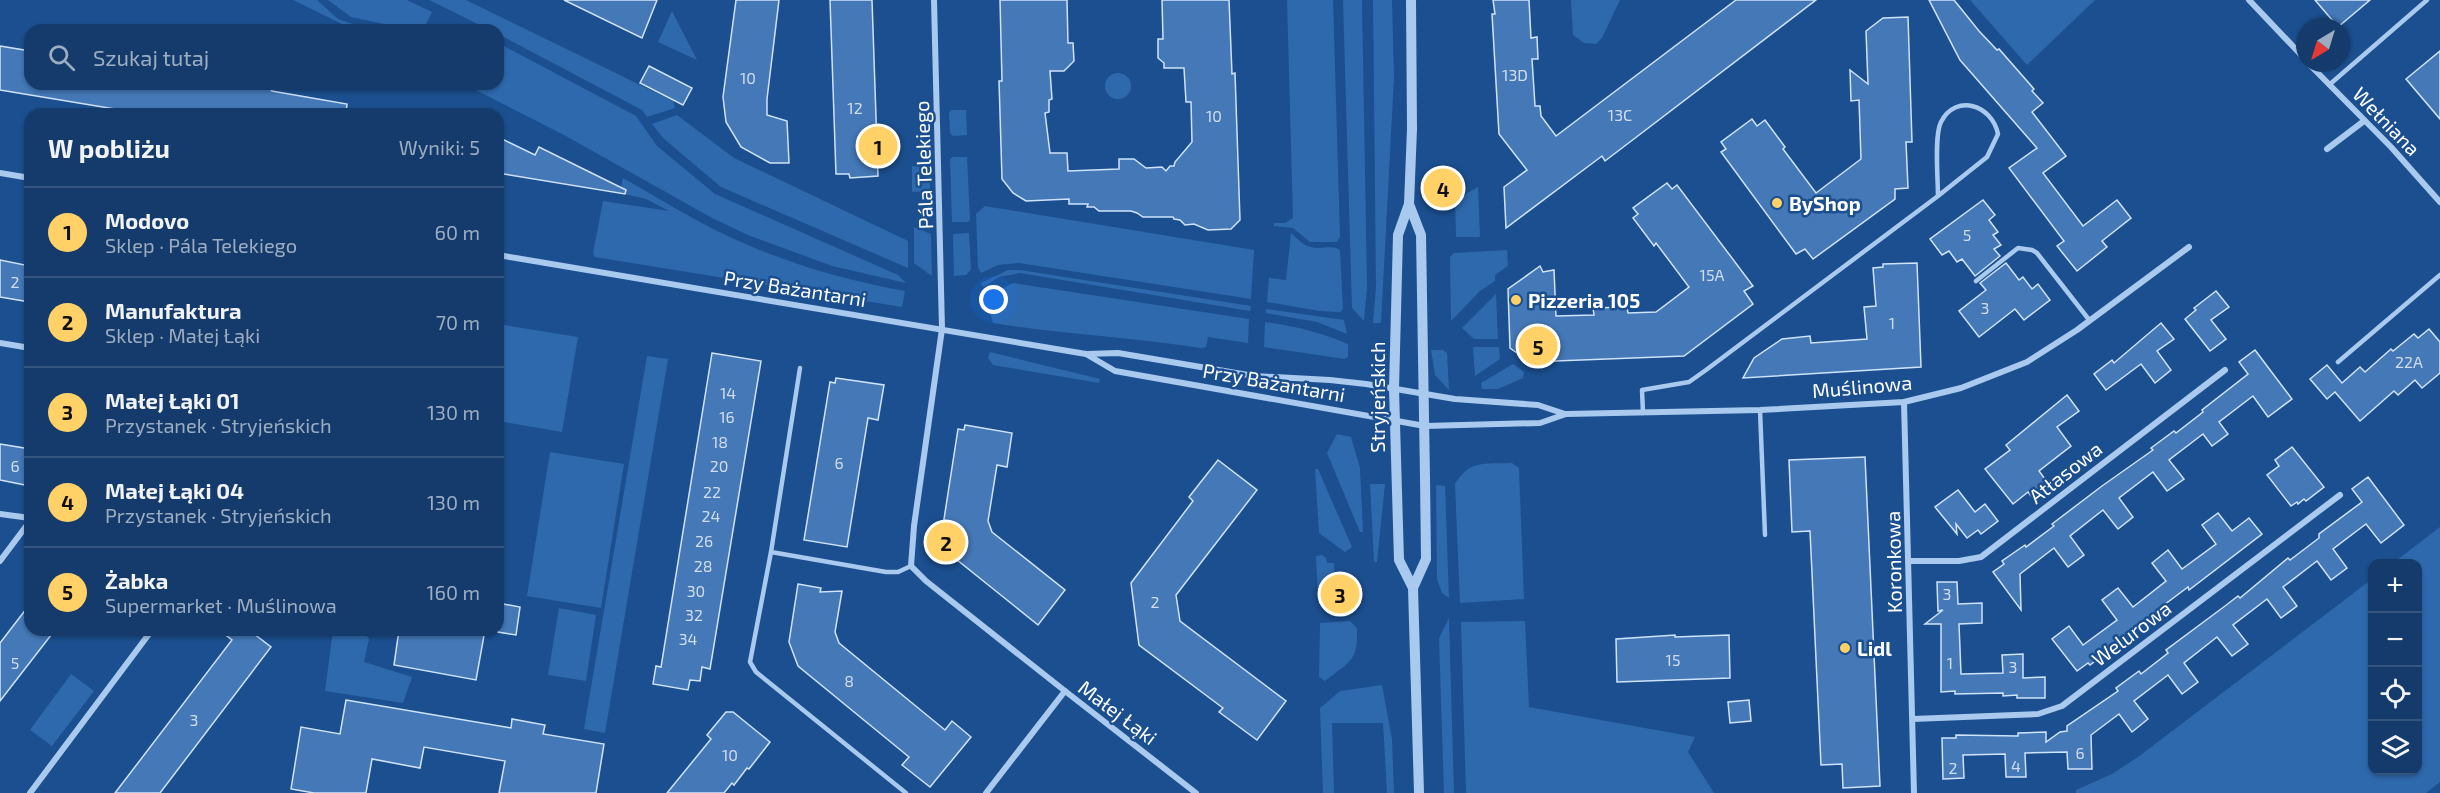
<!DOCTYPE html>
<html lang="pl">
<head>
<meta charset="utf-8">
<style>
	:root { --surface:#143b6b; --page:#1d4271; --text:#f1f3f6; --muted:#9dadc1; --line:#33557e; --accent:#ffd166 }
	body { margin:0; font-family:"Exo 2",sans-serif; background:var(--page); color:var(--text) }
	.controls { position:absolute; right:18px; bottom:18px; display:grid; overflow:hidden; border-radius:12px; box-shadow:0 2px 4px #0004 }
	.controls button { width:54px; height:54px; display:grid; place-items:center; padding:0; border:0; border-bottom:2px solid var(--line); background:var(--surface); color:var(--text); font:30px sans-serif }
	.compass { position:absolute; left:2296px; top:18px; width:54px; height:54px; border-radius:50%; background:var(--surface); box-shadow:0 2px 4px #0004; rotate:218deg }
	.you { position:absolute; left:994px; top:300px; width:21px; height:21px; margin:-15px; border:4px solid #fff; border-radius:50%; background:#1a73e8; box-shadow:0 0 0 9px #1a73e833 }
	.badge { display:grid; place-items:center; width:39px; height:39px; border-radius:50%; background:var(--accent); color:#111; font-size:20px; font-weight:700 }
	.pin { position:absolute; translate:-50% -50%; border:3px solid #fff; box-shadow:0 2px 6px #0006 }
	.list { margin:0; padding:0; list-style:none }
	h2 { display:flex; justify-content:space-between; align-items:center; height:78px; margin:0; padding:0 24px; font-size:26px }
	h2 small { font-size:20px; font-weight:400; color:var(--muted) }
	.list li { display:grid; grid-template-columns:39px 1fr auto; gap:18px; align-items:center; box-sizing:border-box; height:90px; padding:0 24px; border-top:2px solid var(--line) }
	.list b { display:block; font-size:22px; white-space:nowrap }
	.list p { margin:0; font-size:20px; white-space:nowrap; color:var(--muted) }
	.list em { font-size:20px; font-style:normal; color:var(--muted) }
	.icon { flex:none; width:33px; height:33px; fill:none; stroke:currentColor; stroke-width:2; stroke-linecap:round; stroke-linejoin:round }
	.map { position:relative; flex:none; width:2440px; height:793px; overflow:hidden }
	.search { position:absolute; background:var(--surface); box-shadow:0 2px 4px #0004; left:24px; top:24px; width:480px; height:66px; display:flex; align-items:center; gap:15px; box-sizing:border-box; padding:0 21px; border-radius:18px; color:var(--muted); font-size:22px }
	.panel { position:absolute; background:var(--surface); box-shadow:0 2px 4px #0004; left:24px; top:108px; width:480px; height:528px; border-radius:18px }
	.map>svg:first-child { display:block }
	.green { fill:#2e69ad }
	.building { fill:#4478b7; stroke:#cfe3fa; stroke-width:1.5 }
	.lines { fill:none; stroke-linecap:round; stroke-linejoin:round }
	.service { stroke:#a9c9ee; stroke-width:4.5 }
	.minor { stroke:#a9c9ee; stroke-width:6 }
	.tertiary { stroke:#a9c9ee; stroke-width:10 }
	.poi-dot { fill:#ffd166; stroke:#1b4f8f; stroke-width:2 }
	.labels { text-anchor:middle; dominant-baseline:central; stroke-width:5; stroke-linejoin:round; paint-order:stroke }
	.number-label { font-size:16px; fill:#d0dded }
	.street-label { font-size:20px; fill:#fff; stroke:#1b4f8f }
	.poi-label { font-size:20px; font-weight:bold; fill:#fff; stroke:#1b4f8f; text-anchor:start }
</style>
</head>
<body>
<div class="map">
<svg width="2440" height="793" viewBox="0 0 2440 793">
	<rect width="100%" height="100%" fill="#1b4f8f"/>
	<!-- green -->
	<g class="green">
		<path d="M293 0H317L338 19 370 30H354Z"/>
		<path d="M328 0H407L432 12 423 30H412L351 17Z"/>
		<path d="M429 0H466L673 101 675 108 647 117 642 110 498 34V30H490Z"/>
		<path d="M1287 0H1333L1340 237 1337 242H1310L1293 228 1274 226V223H1285L1293 218Z"/>
		<path d="M1343 0H1362L1367 287 1364 321 1352 308Z"/>
		<path d="M1373 0H1392L1394 78 1381 323H1373L1376 287Z"/>
		<path d="M1571 0H1620L1602 38 1596 44 1584 43 1573 35Z"/>
		<path d="M1970 0H2095L2027 65Z"/>
		<path d="M672 11 697 60 658 42Z"/>
		<path d="M498 43 636 116 657 146 715 194 898 275 906 283 832 266 748 235 712 218 564 135 464 84H498Z"/>
		<circle cx="1118" cy="86" r="13"/>
		<path d="M951 110H966L967 135 953 136 950 133 949 113Z"/>
		<path d="M677 115 734 158 908 241V268L721 187 663 138 652 124Z"/>
		<path d="M953 157H967L970 220 968 222H952L950 159Z"/>
		<path d="M912 166 929 168 930 189 927 191 912 192Z"/>
		<path d="M623 178C664 201 704 227 748 245 799 267 851 281 905 291L902 307 595 257 593 253 603 201 669 211 646 199 620 193Z"/>
		<path d="M1478 187 1480 237H1456L1455 200Z"/>
		<path d="M985 206 1254 250 1251 299 1019 263 998 265 981 273 978 267 976 214Z"/>
		<path d="M914 227 931 234 932 276 914 263Z"/>
		<path d="M969 233 971 270 966 275 954 276 953 234Z"/>
		<path d="M1291 233C1297 238 1303 246 1311 247 1321 250 1332 244 1340 250L1343 309 1340 312 1320 311 1267 302 1269 278 1286 280Z"/>
		<path d="M1507 250 1508 266 1495 275V281L1480 291 1451 321 1450 257 1454 253Z"/>
		<path d="M1008 270H1020L1251 306 1250 311 1020 273 999 277 983 287 981 283Z"/>
		<path d="M1013 283 1249 319 1248 343 1208 337 1206 347 1201 348C1132 337 1062 334 993 323L986 297Z"/>
		<path d="M1496 294 1498 339H1474L1462 328Z"/>
		<path d="M1266 309 1344 320 1347 334 1317 322 1266 313Z"/>
		<path d="M1265 322C1295 326 1320 332 1348 344V357L1345 359 1264 347Z"/>
		<path d="M498 324 578 337 562 432 498 421Z"/>
		<path d="M1473 347H1499L1500 359 1475 376Z"/>
		<path d="M1431 350H1443L1447 353 1449 390 1435 375Z"/>
		<path d="M990 352 1100 379 1099 383 993 365 988 358Z"/>
		<path d="M647 356 668 359 605 733 584 729Z"/>
		<path d="M1513 364 1524 372 1523 378 1498 389H1482L1481 383Z"/>
		<path d="M1337 434 1351 437 1360 468 1363 532H1360L1327 453Z"/>
		<path d="M550 452 624 464 601 608 527 596Z"/>
		<path d="M1512 463 1519 468 1524 599 1460 603 1455 484C1469 459 1487 464 1512 463Z"/>
		<path d="M1315 469H1318L1352 547 1345 552 1319 533Z"/>
		<path d="M1370 484H1385L1377 562H1374Z"/>
		<path d="M1436 485 1445 486 1449 598 1442 593 1437 579Z"/>
		<path d="M2440 527V782L2426 793H2076V790L2112 774 2138 757 2372 579V770H2418V564L2393 563Z"/>
		<path d="M1322 555 1326 558 1327 563H1334L1336 605 1326 606 1318 600 1316 556Z"/>
		<path d="M559 608 596 615 586 681 548 675Z"/>
		<path d="M1449 618 1454 793H1444L1439 638Z"/>
		<path d="M1350 621 1357 628C1358 662 1350 661 1325 681L1319 677 1320 623Z"/>
		<path d="M1525 621 1529 707 1695 737 1688 752 1714 793H1466L1461 622Z"/>
		<path d="M333 630H363L369 639 364 662 412 677 403 703 325 691Z"/>
		<path d="M71 674 94 691 52 746 30 730Z"/>
		<path d="M1382 685 1392 739 1394 793H1387L1383 723H1332L1334 793H1323L1320 708 1340 691Z"/>
	</g>
	<!-- building -->
	<g class="building">
		<path d="M564 0H657L642 38Z"/>
		<path d="M736 0H779L767 99V115L787 121 789 163H770L741 147 726 122 723 97Z"/>
		<path d="M830 0H872L878 176 850 178 849 174H836Z"/>
		<path d="M1000 0H1067L1068 43H1073L1074 61 1064 71H1050L1052 99 1049 100V112L1045 113 1050 153H1067L1068 171 1119 169V159H1134L1146 168 1162 167 1166 171 1170 166H1174L1175 162 1192 142 1191 102H1186L1184 68H1164V63L1158 58V39H1163L1162 0H1229L1232 74 1235 73 1240 220 1231 229 1208 230 1194 224 1185 225 1180 220 1174 219 1173 217H1143L1137 213 1131 211H1099L1094 207H1087L1088 204H1069V199L1026 201 1013 193 1002 179 999 81H1002Z"/>
		<path d="M1493 0H1529L1531 38 1537 37 1538 59H1532L1535 106H1540L1541 116 1556 136 1736 0H1816L1605 161 1602 156 1506 228 1504 187 1527 170 1499 134 1492 14H1495Z"/>
		<path d="M1929 0H1954L1979 31 1997 50 1999 49 2034 89 2032 91 2043 103 2032 112 2066 156 2043 173 2083 226 2117 200 2131 218 2102 241 2107 247 2077 271 2057 246 2064 241 2009 168 2037 148 1960 60Z"/>
		<path d="M2315 0H2370L2338 27Z"/>
		<path d="M1908 17 1912 142H1906L1908 188 1895 189V199L1813 259 1805 249 1796 254 1721 152 1726 149 1721 142 1752 119 1757 126 1765 120 1785 147 1783 149 1816 193 1861 159 1859 100 1851 101 1850 70 1868 84 1866 31 1883 18Z"/>
		<path d="M0 46 30 51V84H267L272 91 347 104 346 114H145L0 90Z"/>
		<path d="M2440 51V119L2406 79Z"/>
		<path d="M649 66 692 88 683 105 640 83Z"/>
		<path d="M498 137 535 155 539 147 626 190 625 194 498 173Z"/>
		<path d="M1667 183 1672 189 1677 185 1753 286 1744 291 1753 304 1684 356 1530 362 1510 348 1508 289 1540 266 1543 272 1554 270 1556 316 1594 315 1593 308 1627 307 1628 313 1656 312 1689 287 1656 243 1654 246 1633 218 1638 214 1633 208Z"/>
		<path d="M1983 200 1995 215 1989 220 1998 232 1993 235 2001 245 1994 249 2000 256 1975 276 1962 259 1957 262 1949 251 1942 255 1930 239Z"/>
		<path d="M0 260 30 266V302L0 297Z"/>
		<path d="M1917 263 1921 367 1743 378 1754 358 1782 339 1810 336 1811 343 1867 339 1864 307 1876 306 1873 268 1883 267V264Z"/>
		<path d="M2006 263 2019 280 2023 277 2032 289 2038 284 2050 300 2024 320 2015 309 1979 337 1959 311 1986 290 1980 283Z"/>
		<path d="M2216 291 2229 307 2211 320 2226 339 2210 351 2185 319 2196 310 2194 308Z"/>
		<path d="M2161 323 2174 339 2157 351 2171 370 2155 383 2141 364 2106 390 2094 374 2112 360 2114 363Z"/>
		<path d="M2429 329 2440 342V373L2422 388 2415 380 2398 395 2394 391 2360 421 2335 392 2327 399 2310 379 2327 365 2342 383 2360 367 2365 372 2391 349 2393 351 2414 334 2418 338Z"/>
		<path d="M2255 350 2292 399 2268 417 2253 396 2219 422 2228 434 2212 446 2203 434 2169 460 2184 479 2167 491 2153 472 2119 498 2133 517 2118 529 2103 510 2070 536 2084 555 2068 567 2054 548 2020 574 2021 610 1993 572 2004 564 2002 561 2025 545 2026 547 2054 526 2052 524 2102 486 2153 450 2151 448 2174 431 2176 433 2203 412 2202 410 2248 374 2239 362Z"/>
		<path d="M712 353 761 361 710 669 702 667 700 681 690 680 688 690 653 684 656 666 661 667Z"/>
		<path d="M836 378 884 385 878 420 868 418 847 547 804 540 830 382 835 383Z"/>
		<path d="M2067 395 2079 411 2057 427 2071 446 2039 471 2048 483 2031 496 2028 492 2013 504 1985 469 2010 450 2006 445Z"/>
		<path d="M965 425 1012 433 1007 467 997 465 988 521 992 532 1065 590 1038 625 951 555 942 532 958 429 964 430Z"/>
		<path d="M0 444 30 449V486L0 480Z"/>
		<path d="M2292 447 2324 487 2306 501 2304 499 2298 504 2297 502 2291 506 2267 475 2279 466 2275 460Z"/>
		<path d="M1865 457 1880 786 1843 788 1842 764 1821 765 1810 531 1792 532 1789 460Z"/>
		<path d="M1218 460 1257 490 1176 595 1180 621 1286 701 1257 740 1219 712 1223 708 1139 645 1131 583 1193 501 1189 497Z"/>
		<path d="M2368 477 2404 525 2381 543 2366 524 2333 549 2347 568 2331 580 2317 561 2283 587 2297 606 2281 618 2267 599 2233 625 2248 644 2232 656 2217 637 2184 663 2198 682 2182 694 2168 675 2134 701 2148 719 2132 732 2119 714 2091 735 2092 769H2068L2067 752 2025 753 2026 777H2006L2005 754 1963 755 1964 778 1943 779 1942 738H1956V735L2018 736V733L2046 732V742L2060 732 2067 731V726L2118 691 2116 688 2139 671 2141 674 2168 653 2166 650 2225 606 2238 596 2240 598 2288 558 2290 560 2319 538V534L2362 502 2352 489Z"/>
		<path d="M1958 490 1975 512 1985 504 1998 521 1981 534 1978 530 1967 538 1956 524 1957 534 1935 507Z"/>
		<path d="M2218 513 2232 531 2249 518 2262 534 2189 590 2188 587 2160 608 2162 610 2090 665 2088 663 2077 671 2052 639 2069 626 2083 645 2117 620 2102 600 2118 588 2133 607 2166 581 2152 563 2168 550 2182 569 2216 544 2202 525Z"/>
		<path d="M1937 582H1957L1958 604 1982 603V623L1959 624 1961 674 2003 673 2002 655 2023 654V678L2045 677V698H2017V695L2003 696V693L1955 694V691L1941 692V624H1925L1943 610 1938 611Z"/>
		<path d="M798 584 821 588 820 592 842 591 835 632 839 643 945 730 952 721 971 737 930 787 902 765 909 757 798 666 789 642Z"/>
		<path d="M498 603 520 607 516 635 498 632Z"/>
		<path d="M30 604V630H55L0 701V643Z"/>
		<path d="M219 630H249L271 647 160 793H115L232 640Z"/>
		<path d="M399 630H485L476 680 394 665Z"/>
		<path d="M1675 635V637L1729 635 1730 678 1617 682 1616 639Z"/>
		<path d="M346 700 511 728 512 719 545 725 543 734 604 744 596 793H499L505 761 424 747 420 768 372 759 366 793H314L291 789 301 727 340 734Z"/>
		<path d="M1749 700 1751 721 1730 723 1728 702Z"/>
		<path d="M726 712H733L770 742 749 769 747 768 734 785 732 783 724 793H667L711 739 707 735Z"/>
	</g>
	<g class="lines">
		<!-- service -->
		<g class="service">
			<path d="M2329 85 2427 0"/>
			<path d="M1976 281 2018 248 2032 250 2037 253 2090 321"/>
			<path d="M2338 362 2440 275"/>
			<path d="M800 368 771 552 886 572H898L911 566"/>
			<path d="M1760 410 1765 535"/>
			<path d="M1643 413 1642 390 1689 382 1706 370 1938 196 1987 157 1998 134C1992 105 1956 93 1941 122 1934 135 1938 180 1938 196"/>
			<path d="M771 552 750 662 756 672 906 793"/>
		</g>
		<!-- minor -->
		<g class="minor">
			<path d="M934 0 942 329 914 526 911 566 926 581 1065 691"/>
			<path d="M2249 0 2305 59"/>
			<path d="M2308 63 2391 147 2440 202"/>
			<path d="M2327 149 2364 121"/>
			<path d="M0 173 30 178"/>
			<path d="M498 255 1086 354 1118 353 1254 376 1330 380 1366 384 1455 399 1538 405 1565 414"/>
			<path d="M0 343 30 348"/>
			<path d="M1086 354 1115 371 1425 426 1540 423 1566 414 1760 410 1904 402 1961 388 2027 362 2077 330 2189 247"/>
			<path d="M1904 402 1914 793"/>
			<path d="M0 514 30 518"/>
			<path d="M0 561 30 521"/>
			<path d="M1910 561H1959L1981 557 2225 370"/>
			<path d="M1913 719 2038 714 2062 706 2340 495"/>
			<path d="M30 793 152 630"/>
			<path d="M986 793 1065 691 1196 793"/>
		</g>
		<!-- tertiary -->
		<g class="tertiary">
			<path d="M1411 0 1412 129 1409 204 1398 235 1394 389 1399 560 1413 588"/>
			<path d="M1409 204 1421 235 1425 477 1426 559 1413 588 1419 793"/>
		</g>
	</g>
	<!-- markers -->
	<g class="poi-dot">
		<circle cx="1777" cy="203" r="6"/>
		<circle cx="1516" cy="300" r="6"/>
		<circle cx="1845" cy="648" r="6"/>
	</g>
	<g class="labels">
		<!-- number labels -->
		<g class="number-label">
			<text x="1515" y="74">13D</text>
			<text x="748" y="77">10</text>
			<text x="855" y="107">12</text>
			<text x="1620" y="114">13C</text>
			<text x="1214" y="115">10</text>
			<text x="1967" y="234">5</text>
			<text x="1712" y="274">15A</text>
			<text x="15" y="281">2</text>
			<text x="1985" y="307">3</text>
			<text x="1892" y="322">1</text>
			<text x="2409" y="361">22A</text>
			<text x="728" y="392">14</text>
			<text x="727" y="416">16</text>
			<text x="720" y="441">18</text>
			<text x="839" y="462">6</text>
			<text x="15" y="465">6</text>
			<text x="719" y="465">20</text>
			<text x="712" y="491">22</text>
			<text x="711" y="515">24</text>
			<text x="704" y="540">26</text>
			<text x="703" y="565">28</text>
			<text x="696" y="590">30</text>
			<text x="1947" y="593">3</text>
			<text x="1155" y="601">2</text>
			<text x="694" y="614">32</text>
			<text x="688" y="638">34</text>
			<text x="1673" y="659">15</text>
			<text x="15" y="662">5</text>
			<text x="1950" y="662">1</text>
			<text x="2013" y="666">3</text>
			<text x="849" y="680">8</text>
			<text x="194" y="719">3</text>
			<text x="2080" y="752">6</text>
			<text x="730" y="754">10</text>
			<text x="2016" y="765">4</text>
			<text x="1953" y="767">2</text>
		</g>
		<!-- street labels -->
		<g class="street-label">
			<text transform="translate(2387 121) rotate(46)">Wełniana</text>
			<text transform="translate(923 165) rotate(-92)">Pála Telekiego</text>
			<text transform="translate(795 288) rotate(9)">Przy Bażantarni</text>
			<text transform="translate(1274 382) rotate(10)">Przy Bażantarni</text>
			<text transform="translate(1862 386) rotate(-5)">Muślinowa</text>
			<text transform="translate(1377 397) rotate(-90)">Stryjeńskich</text>
			<text transform="translate(2065 472) rotate(-38)">Atłasowa</text>
			<text transform="translate(1893 562) rotate(-91)">Koronkowa</text>
			<text transform="translate(2131 633) rotate(-37)">Welurowa</text>
			<text transform="translate(1118 712) rotate(37)">Małej Łąki</text>
		</g>
		<!-- poi labels -->
		<g class="poi-label">
			<text x="1789" y="203">ByShop</text>
			<text x="1528" y="300">Pizzeria 105</text>
			<text x="1857" y="648">Lidl</text>
		</g>
	</g>
</svg>
<div class="controls">
<button>+</button>
<button>−</button>
<button><svg class="icon" aria-label="locate" viewBox="0 0 24 24"><circle cx="12" cy="12" r="6"/><path d="M12 2v4M12 18v4M2 12h4M18 12h4"/></svg></button>
<button><svg class="icon" aria-label="layers" viewBox="0 0 24 24"><path d="M12 4l9 5-9 5-9-5zM3 14l9 5 9-5"/></svg></button>
</div>
<svg class="compass" viewBox="-18 -18 36 36"><path d="M0-13l5 13h-10z" fill="#e53935"/><path d="M0 13l5-13h-10z" fill="#9dadc1"/></svg>
<div class="you"></div>
<div class="pin badge" style="left:878px;top:146px">1</div>
<div class="pin badge" style="left:946px;top:542px">2</div>
<div class="pin badge" style="left:1340px;top:594px">3</div>
<div class="pin badge" style="left:1443px;top:188px">4</div>
<div class="pin badge" style="left:1538px;top:346px">5</div>
<div class="search"><svg class="icon" aria-label="search" viewBox="0 0 24 24"><circle cx="10" cy="10" r="6"/><path d="M15 15l6 6"/></svg>Szukaj tutaj</div>
<section class="panel">
<h2>W pobliżu<small>Wyniki: 5</small></h2>
<ul class="list">
<li><span class="badge">1</span><div><b>Modovo</b><p>Sklep · Pála Telekiego</p></div><em>60 m</em></li>
<li><span class="badge">2</span><div><b>Manufaktura</b><p>Sklep · Małej Łąki</p></div><em>70 m</em></li>
<li><span class="badge">3</span><div><b>Małej Łąki 01</b><p>Przystanek · Stryjeńskich</p></div><em>130 m</em></li>
<li><span class="badge">4</span><div><b>Małej Łąki 04</b><p>Przystanek · Stryjeńskich</p></div><em>130 m</em></li>
<li><span class="badge">5</span><div><b>Żabka</b><p>Supermarket · Muślinowa</p></div><em>160 m</em></li>
</ul>
</section>
</div>
</body>
</html>
